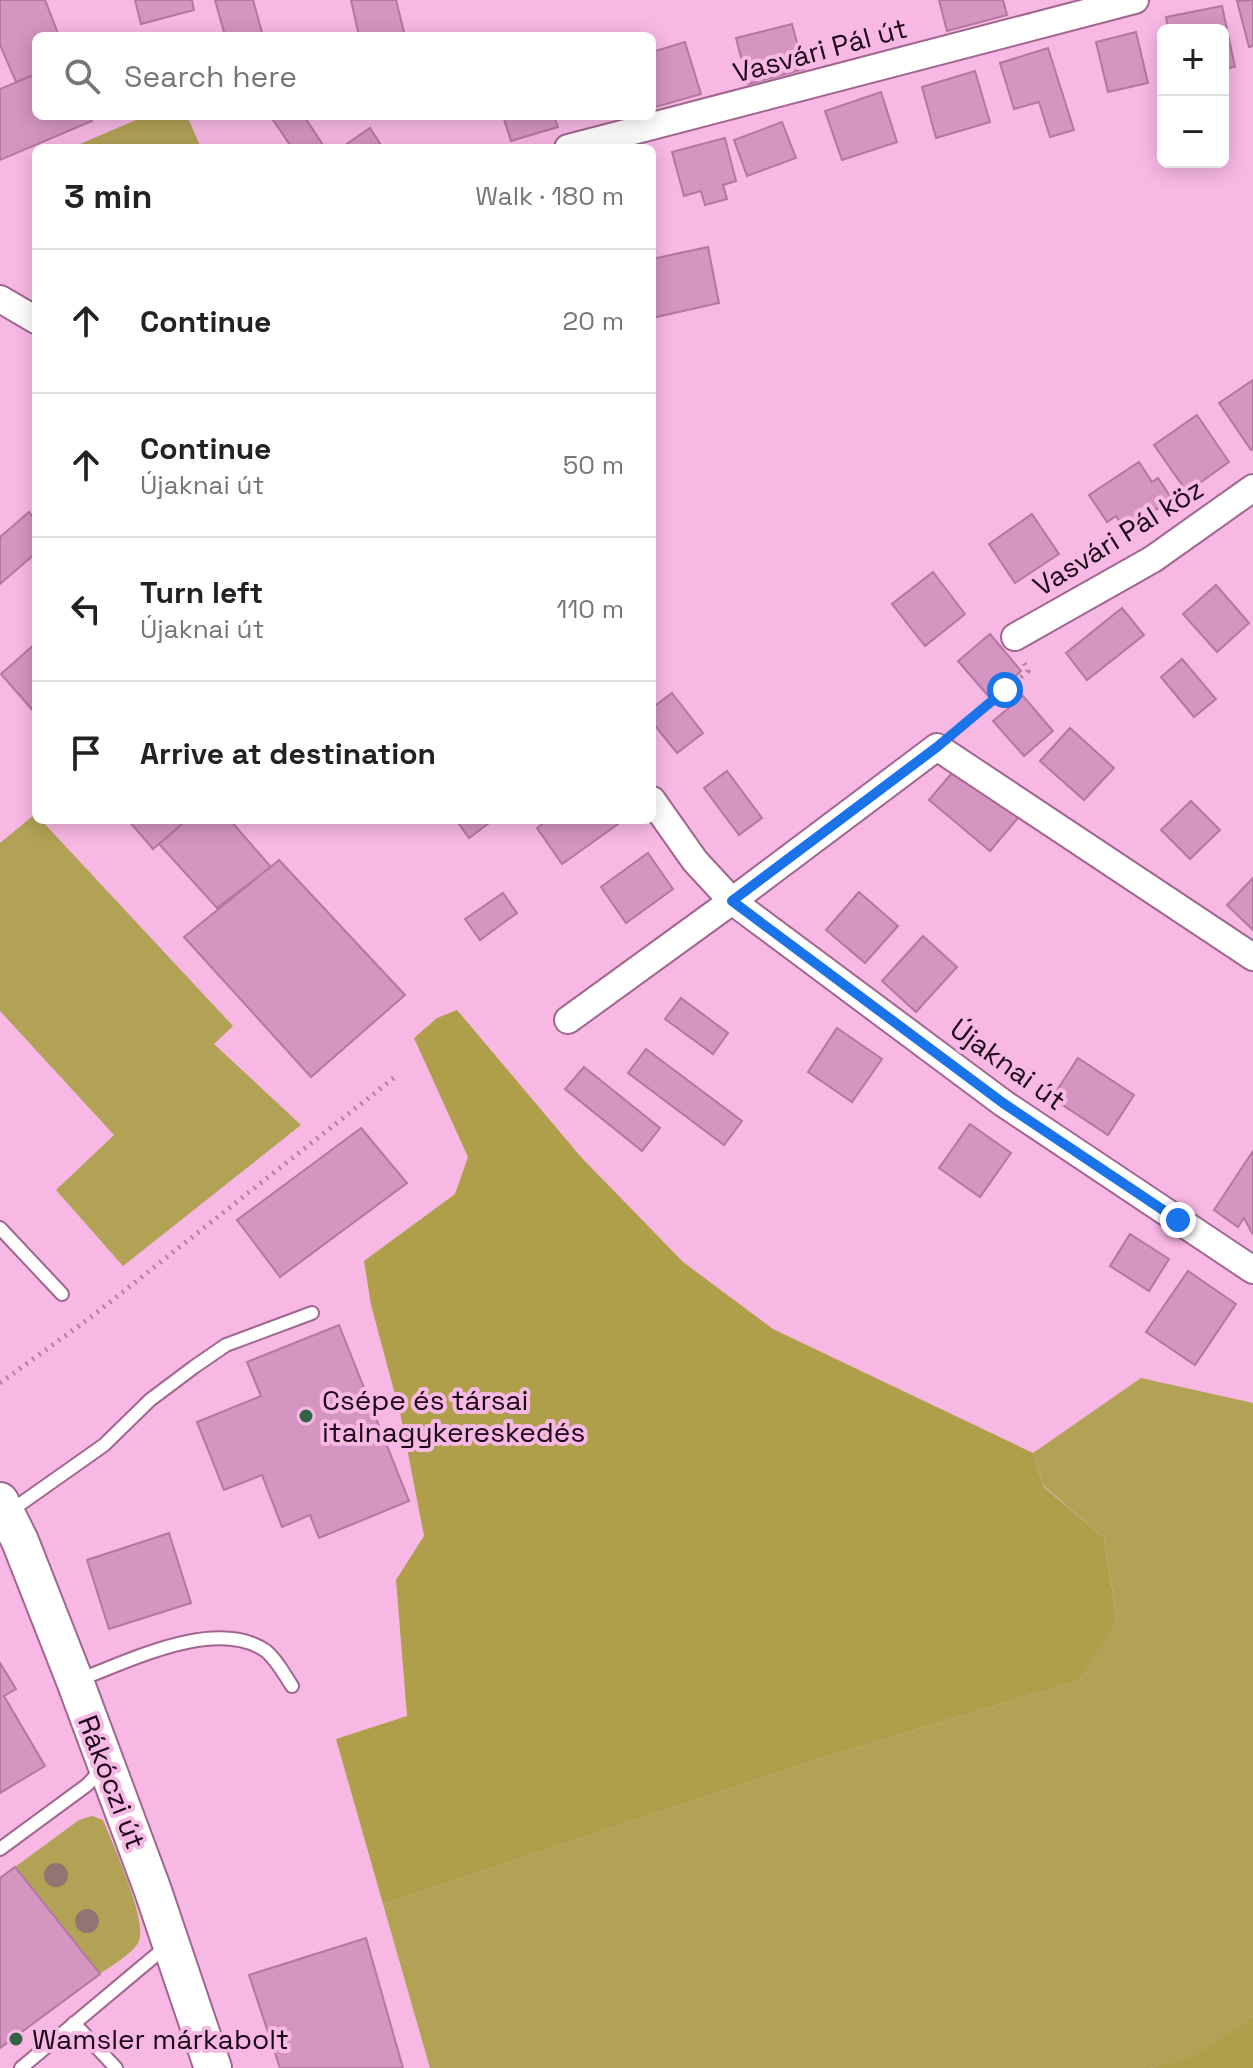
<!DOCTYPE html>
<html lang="en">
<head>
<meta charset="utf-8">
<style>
	:root { --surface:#fff; --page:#f6f6f6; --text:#222; --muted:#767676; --line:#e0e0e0 }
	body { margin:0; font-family:"Space Grotesk",sans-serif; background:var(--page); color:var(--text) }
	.controls { position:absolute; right:24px; top:24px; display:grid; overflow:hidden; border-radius:12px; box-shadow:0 4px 20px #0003 }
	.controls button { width:72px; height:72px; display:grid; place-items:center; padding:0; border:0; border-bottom:2px solid var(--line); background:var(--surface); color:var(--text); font:40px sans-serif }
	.stop { position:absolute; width:24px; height:24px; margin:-18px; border:6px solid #1a73e8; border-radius:50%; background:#fff }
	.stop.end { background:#1a73e8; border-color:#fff; box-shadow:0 2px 8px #0008 }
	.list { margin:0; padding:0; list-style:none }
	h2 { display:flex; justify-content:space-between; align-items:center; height:104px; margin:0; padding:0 32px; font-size:34px }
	h2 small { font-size:26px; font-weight:400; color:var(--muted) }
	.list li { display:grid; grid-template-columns:52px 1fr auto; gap:24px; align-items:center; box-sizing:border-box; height:144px; padding:0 32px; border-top:2px solid var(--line) }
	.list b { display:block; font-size:30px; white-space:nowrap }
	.list p { margin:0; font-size:26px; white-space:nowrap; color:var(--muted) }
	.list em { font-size:26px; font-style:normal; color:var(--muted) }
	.icon { flex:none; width:44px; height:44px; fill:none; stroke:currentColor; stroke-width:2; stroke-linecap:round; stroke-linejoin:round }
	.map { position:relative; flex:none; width:1253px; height:2068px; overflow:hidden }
	.search { position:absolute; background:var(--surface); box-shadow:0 4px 20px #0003; left:32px; top:32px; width:624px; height:88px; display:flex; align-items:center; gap:20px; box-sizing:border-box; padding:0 28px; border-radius:12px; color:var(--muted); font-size:30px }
	.panel { position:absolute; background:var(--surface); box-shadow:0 4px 20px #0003; left:32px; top:144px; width:624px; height:680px; border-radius:12px }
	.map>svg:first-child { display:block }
	.green { fill:#b1a256 }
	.forest { fill:#af9f4b }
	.building { fill:#d495c0; stroke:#b377a1; stroke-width:2 }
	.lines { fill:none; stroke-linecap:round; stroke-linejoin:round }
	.lane-casing { stroke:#a1668f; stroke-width:16 }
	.street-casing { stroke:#a1668f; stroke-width:30 }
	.secondary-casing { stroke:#a1668f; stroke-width:40 }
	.path { stroke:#b17fa2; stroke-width:5; stroke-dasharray:2 6; stroke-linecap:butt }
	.lane { stroke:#fff; stroke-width:12 }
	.street { stroke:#fff; stroke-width:26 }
	.secondary { stroke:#fff; stroke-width:36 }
	.tree { fill:#947473 }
	.route { stroke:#1a73e8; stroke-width:10 }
	.poi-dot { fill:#306348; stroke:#f8b8e4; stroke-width:3 }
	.labels { text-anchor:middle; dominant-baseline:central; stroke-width:8; stroke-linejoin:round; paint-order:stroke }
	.street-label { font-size:28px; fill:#1b0616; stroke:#f8b8e4 }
	.poi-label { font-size:28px; fill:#1b0616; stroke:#f8b8e4; text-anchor:start }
</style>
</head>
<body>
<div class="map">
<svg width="1253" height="2068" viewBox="0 0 1253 2068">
	<rect width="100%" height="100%" fill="#f8b8e4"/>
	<!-- green -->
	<g class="green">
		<path d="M145 116H187L201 148H71Z"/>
		<path d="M35 814 36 820H41L233 1026 214 1044 301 1125 123 1266 56 1190 114 1135 0 1011V843Z"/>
		<path d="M1141 1378 1253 1403V2016L1194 2058 1150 2068H430L383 1904 809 1762 1080 1680 1117 1619 1104 1538 1044 1486 1033 1453Z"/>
		<path d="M92 1816 103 1820C112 1842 148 1921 139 1941 133 1954 112 1965 100 1974L15 1867 79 1820Z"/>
	</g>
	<!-- forest -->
	<g class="forest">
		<path d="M457 1010 581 1157 683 1262 773 1329 1033 1453 1044 1487 1104 1538 1117 1620 1080 1680 809 1762 383 1904 336 1739 407 1716 396 1580 424 1536 401 1417 371 1305 364 1261 455 1194 468 1157 414 1038 437 1018Z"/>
		<path d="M1253 2016V2068H1150L1194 2057Z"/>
	</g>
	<!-- building -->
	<g class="building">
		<path d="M0 0H45L59 36H36V74L16 82 0 45Z"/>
		<path d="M135 0H192L194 10 141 24Z"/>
		<path d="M215 0H253L263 36H225Z"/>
		<path d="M351 0H396L405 36H359Z"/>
		<path d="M939 0H1003L1007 15 947 31Z"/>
		<path d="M1253 0V46L1249 47 1237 1Z"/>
		<path d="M1222 6 1235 67 1223 69V30H1168L1166 17Z"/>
		<path d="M792 24 804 69 748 84 736 38Z"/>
		<path d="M1136 32 1148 83 1108 92 1096 42Z"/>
		<path d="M685 42 701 94 652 108V52Z"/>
		<path d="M1048 48 1074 130 1050 137 1039 102 1014 109 1000 63Z"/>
		<path d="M975 71 990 122 936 138 922 87Z"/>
		<path d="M36 74V116H90L92 121 0 160V89Z"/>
		<path d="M881 92 897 142 842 160 825 111Z"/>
		<path d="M304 116 325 148H292L271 117Z"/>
		<path d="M503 116H554L558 127 511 141Z"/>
		<path d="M782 122 796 158 747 176 734 140Z"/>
		<path d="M370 128 383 148H341Z"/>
		<path d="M725 138 736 181 723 185 727 199 705 205 701 191 684 196 672 152Z"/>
		<path d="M708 247 719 303 652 318V259Z"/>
		<path d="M1253 380V449L1251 450 1219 403Z"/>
		<path d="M1197 415 1229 462 1187 492 1154 445Z"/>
		<path d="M1139 462 1152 482 1158 478 1172 499 1125 530 1116 516 1107 522 1089 495Z"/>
		<path d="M29 512 36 521V553L0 584V537Z"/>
		<path d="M1032 514 1059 554 1015 583 989 544Z"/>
		<path d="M933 572 965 614 925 646 892 604Z"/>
		<path d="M1216 585 1249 623 1217 652 1183 614Z"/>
		<path d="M1122 608 1144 635 1087 680 1066 653Z"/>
		<path d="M990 634 1021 671 990 698 958 661Z"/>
		<path d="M36 643V714L1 674Z"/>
		<path d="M1182 659 1216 699 1194 717 1161 677Z"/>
		<path d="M672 693 703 733 677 753 652 722V708Z"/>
		<path d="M1023 696 1053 731 1024 756 993 721Z"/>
		<path d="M1070 728 1114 768 1084 800 1040 761Z"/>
		<path d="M957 767 1018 818 990 851 929 800Z"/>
		<path d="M727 771 762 818 739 835 704 788Z"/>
		<path d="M1191 801 1220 830 1190 859 1161 830Z"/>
		<path d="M128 820H187L153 849Z"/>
		<path d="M187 820H230L271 867 217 908 159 844Z"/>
		<path d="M456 820H493L469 838Z"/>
		<path d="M548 820H620L621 822 562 864 537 828Z"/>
		<path d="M648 853 673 889 626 923 601 887Z"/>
		<path d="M279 860 405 995 311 1077 184 937Z"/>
		<path d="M1253 878V930L1227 905Z"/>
		<path d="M859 892 898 926 865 963 826 930Z"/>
		<path d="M503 893 517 913 480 940 465 919Z"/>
		<path d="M923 936 957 967 916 1012 882 981Z"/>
		<path d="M681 998 728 1033 713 1054 665 1019Z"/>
		<path d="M837 1028 882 1059 852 1102 808 1072Z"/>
		<path d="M646 1049 742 1121 724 1145 628 1073Z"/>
		<path d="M1078 1058 1134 1095 1108 1135 1052 1098Z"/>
		<path d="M584 1067 660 1128 642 1151 565 1089Z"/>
		<path d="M970 1124 1011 1153 980 1197 939 1168Z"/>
		<path d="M361 1128 407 1183 280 1277 237 1220Z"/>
		<path d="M1253 1151V1232L1252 1233 1244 1218 1238 1227 1214 1210Z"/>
		<path d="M1130 1234 1169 1259 1149 1291 1110 1266Z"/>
		<path d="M1188 1271 1236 1304 1195 1365 1146 1332Z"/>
		<path d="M339 1325 409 1501 319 1538 310 1515 282 1527 262 1475 224 1490 197 1422 261 1396 247 1362Z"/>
		<path d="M169 1533 191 1603 109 1629 87 1560Z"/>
		<path d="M0 1663 16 1689 4 1696 45 1766 0 1793Z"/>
		<path d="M15 1867 100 1974 0 2048V1878Z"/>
		<path d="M366 1938 403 2068H280L249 1975Z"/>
	</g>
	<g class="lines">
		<defs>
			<g id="lane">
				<path d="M0 1228 62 1294"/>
				<path d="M9 1512 104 1445 150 1400 194 1367 226 1345 312 1313"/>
				<path d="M78 1680C128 1662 216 1616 266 1651 277 1660 284 1674 292 1686"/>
				<path d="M0 1849 87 1785 103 1768"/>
				<path d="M74 2023 116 2068"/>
				<path d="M21 2068 168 1945"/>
			</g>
			<g id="street">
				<path d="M568 148 1135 0"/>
				<path d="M0 299 36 320"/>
				<path d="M1015 637 1153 559 1253 488"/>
				<path d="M652 800 695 861 732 901 1003 1103 1253 1270"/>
				<path d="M568 1020 732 901 937 747 1253 957"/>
			</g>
			<path id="secondary" d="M0 1501 20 1541 75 1681 152 1888 213 2068"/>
		</defs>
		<!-- lane casing -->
		<use href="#lane" class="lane-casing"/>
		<!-- street casing -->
		<use href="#street" class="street-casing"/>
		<!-- secondary casing -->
		<use href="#secondary" class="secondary-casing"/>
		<!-- path -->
		<g class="path">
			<path d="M960 729 1028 671 1024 663"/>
			<path d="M0 1383 91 1317 395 1077"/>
		</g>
		<!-- lane -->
		<use href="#lane" class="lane"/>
		<!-- street -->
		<use href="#street" class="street"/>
		<!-- secondary -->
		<use href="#secondary" class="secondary"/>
	</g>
	<!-- trees -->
	<g class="tree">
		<circle cx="56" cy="1875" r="12"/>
		<circle cx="87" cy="1921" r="12"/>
	</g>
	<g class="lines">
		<!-- route -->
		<path class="route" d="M1005 690 937 747 732 901 1003 1103 1178 1220"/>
	</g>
	<!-- markers -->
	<g class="poi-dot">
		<circle cx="306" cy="1416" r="8"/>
		<circle cx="16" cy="2039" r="8"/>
	</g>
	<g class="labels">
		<!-- street labels -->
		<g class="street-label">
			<text transform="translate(820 50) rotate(-15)">Vasvári Pál út</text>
			<text transform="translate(1118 537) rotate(-32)">Vasvári Pál köz</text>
			<text transform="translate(1008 1064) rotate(36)">Újaknai út</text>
			<text transform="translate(112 1782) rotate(69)">Rákóczi út</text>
		</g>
		<!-- poi labels -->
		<g class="poi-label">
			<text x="322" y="1400">Csépe és társai<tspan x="322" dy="32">italnagykereskedés</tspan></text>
			<text x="32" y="2039">Wamsler márkabolt</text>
		</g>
	</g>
</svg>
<div class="controls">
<button>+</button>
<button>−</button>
</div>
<div class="stop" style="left:1005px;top:690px"></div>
<div class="stop end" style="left:1178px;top:1220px"></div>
<div class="search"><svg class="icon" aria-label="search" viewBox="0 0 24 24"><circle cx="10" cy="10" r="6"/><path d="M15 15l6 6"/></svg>Search here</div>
<section class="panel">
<h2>3 min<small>Walk · 180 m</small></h2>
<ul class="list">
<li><svg class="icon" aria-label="ahead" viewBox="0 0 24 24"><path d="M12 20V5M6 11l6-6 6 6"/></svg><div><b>Continue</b></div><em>20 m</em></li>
<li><svg class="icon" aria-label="ahead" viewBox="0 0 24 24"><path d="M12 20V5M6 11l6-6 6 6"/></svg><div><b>Continue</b><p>Újaknai út</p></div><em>50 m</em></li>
<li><svg class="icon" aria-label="left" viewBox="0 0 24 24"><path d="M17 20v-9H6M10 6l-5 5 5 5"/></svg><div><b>Turn left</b><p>Újaknai út</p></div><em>110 m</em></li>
<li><svg class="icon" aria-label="arrive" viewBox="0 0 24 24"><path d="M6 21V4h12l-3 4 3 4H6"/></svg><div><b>Arrive at destination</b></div></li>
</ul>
</section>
</div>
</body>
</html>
